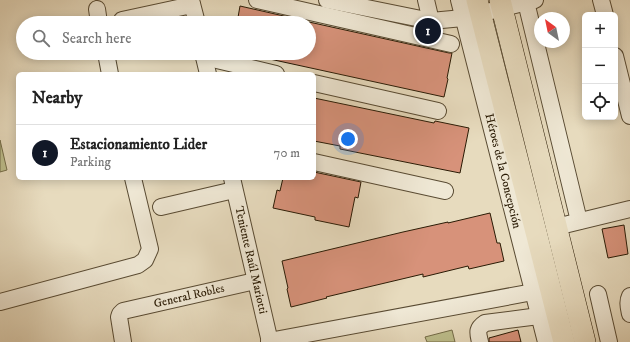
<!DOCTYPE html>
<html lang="en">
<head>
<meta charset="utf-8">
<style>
	:root { --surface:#fff; --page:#f6f6f6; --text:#222; --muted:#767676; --line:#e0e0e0; --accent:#111827 }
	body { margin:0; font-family:"IM FELL DW Pica",serif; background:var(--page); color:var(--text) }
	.controls { position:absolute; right:12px; top:12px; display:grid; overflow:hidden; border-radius:6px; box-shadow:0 2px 10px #0003 }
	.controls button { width:36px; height:36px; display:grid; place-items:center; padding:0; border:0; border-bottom:1px solid var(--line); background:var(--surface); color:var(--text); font:20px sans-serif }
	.compass { position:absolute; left:534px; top:12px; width:36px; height:36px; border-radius:50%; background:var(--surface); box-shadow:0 2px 10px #0003; rotate:327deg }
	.you { position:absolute; left:348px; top:139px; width:14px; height:14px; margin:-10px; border:3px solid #fff; border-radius:50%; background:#1a73e8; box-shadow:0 0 0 6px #1a73e833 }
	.badge { display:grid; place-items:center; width:26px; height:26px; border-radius:50%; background:var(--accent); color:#fff; font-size:13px; font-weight:700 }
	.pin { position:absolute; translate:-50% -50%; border:2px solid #fff; box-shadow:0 1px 4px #0006 }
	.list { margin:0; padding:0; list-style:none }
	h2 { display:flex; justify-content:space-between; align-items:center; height:52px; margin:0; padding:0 16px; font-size:17px }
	h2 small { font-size:13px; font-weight:400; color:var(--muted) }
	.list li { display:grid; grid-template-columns:26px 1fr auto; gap:12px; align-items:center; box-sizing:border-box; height:56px; padding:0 16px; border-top:1px solid var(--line) }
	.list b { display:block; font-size:15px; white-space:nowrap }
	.list p { margin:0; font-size:13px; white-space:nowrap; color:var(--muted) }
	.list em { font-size:13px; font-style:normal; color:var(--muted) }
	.icon { flex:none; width:22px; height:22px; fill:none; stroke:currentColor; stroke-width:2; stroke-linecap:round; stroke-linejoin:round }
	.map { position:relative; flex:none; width:630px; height:342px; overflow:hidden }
	.search { position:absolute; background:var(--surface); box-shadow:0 2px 10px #0003; left:16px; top:16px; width:300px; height:44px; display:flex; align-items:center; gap:10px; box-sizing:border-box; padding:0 14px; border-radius:22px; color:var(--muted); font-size:15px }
	.panel { position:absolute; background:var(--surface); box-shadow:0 2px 10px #0003; left:16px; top:72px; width:300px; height:108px; border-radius:6px }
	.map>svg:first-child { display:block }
	.green { fill:#bdbe8c; stroke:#746c48 }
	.building { fill:#d7927a; stroke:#2a1b05 }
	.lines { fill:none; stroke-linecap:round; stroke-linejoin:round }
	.minor-casing { stroke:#594b33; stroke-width:18 }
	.major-casing { stroke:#2a1b05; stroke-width:22 }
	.minor { stroke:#efe8d5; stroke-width:16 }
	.major { stroke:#e7dbbe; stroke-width:21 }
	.labels { text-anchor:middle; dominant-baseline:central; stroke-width:3; stroke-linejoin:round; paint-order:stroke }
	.street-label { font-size:12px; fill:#2a1b05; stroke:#efe8d5 }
</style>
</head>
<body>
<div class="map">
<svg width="630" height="342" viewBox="0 0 630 342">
	<rect width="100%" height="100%" fill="#e7dbbe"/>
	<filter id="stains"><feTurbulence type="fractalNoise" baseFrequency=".005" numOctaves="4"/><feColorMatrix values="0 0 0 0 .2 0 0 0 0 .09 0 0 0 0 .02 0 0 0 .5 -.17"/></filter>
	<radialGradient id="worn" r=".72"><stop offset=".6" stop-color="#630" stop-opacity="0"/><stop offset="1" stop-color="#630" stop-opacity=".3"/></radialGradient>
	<!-- green -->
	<g class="green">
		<path d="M0 140 7 170 0 172Z"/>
		<path d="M452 330 455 342H427L425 337Z"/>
	</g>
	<!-- building -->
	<g class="building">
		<path d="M240 6 297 19 296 23H237Z"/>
		<path d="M309 22 449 53H452L447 78 448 79 444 97 265 58 266 53H309Z"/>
		<path d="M314 98 434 123 435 121 469 128 460 173 340 149V146L314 141Z"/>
		<path d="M314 172 361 182 358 198 355 197 349 227 315 220V217L273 208 277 190 280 191 283 178H314Z"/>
		<path d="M490 213 497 243H500L504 261 469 269 468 266 423 277V274L326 297 327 298 291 307 287 289 288 288 282 261 403 232 448 222V223Z"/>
		<path d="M624 225 628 254 608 258 602 229Z"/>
		<path d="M518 330 521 342H489V338Z"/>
	</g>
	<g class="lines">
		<defs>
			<g id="minor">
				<path d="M191 0 197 23"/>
				<path d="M257 0 451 44"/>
				<path d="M327 0 431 21 463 18 535 0"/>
				<path d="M426 0 431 21"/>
				<path d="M459 0 546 342"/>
				<path d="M601 0 605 15"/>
				<path d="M526 2 579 221"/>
				<path d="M97 9 99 23"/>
				<path d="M122 20 192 5"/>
				<path d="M106 53 110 74"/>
				<path d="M203 53 208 74"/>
				<path d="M615 56 630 116"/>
				<path d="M204 57 276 74"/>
				<path d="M314 83 438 111"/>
				<path d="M314 162 445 191"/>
				<path d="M232 178 270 342"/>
				<path d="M161 207 234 190"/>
				<path d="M556 227 630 209"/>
				<path d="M598 294 609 342"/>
				<path d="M630 296C627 302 629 308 630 314"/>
				<path d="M0 302 138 265 145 260 150 249 133 178"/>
				<path d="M269 341 533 292"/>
				<path d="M123 342 119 317 120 314 123 311 255 281"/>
				<path d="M480 342C478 333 476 329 485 323L539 316"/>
			</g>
			<g id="major">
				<path d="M477 0 564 342"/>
				<path d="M500 0 585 342"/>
			</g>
		</defs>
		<!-- minor casing -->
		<use href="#minor" class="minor-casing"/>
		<!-- major casing -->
		<use href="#major" class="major-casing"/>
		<!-- minor -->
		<use href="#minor" class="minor"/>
		<!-- major -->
		<use href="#major" class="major"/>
	</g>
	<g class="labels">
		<!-- street labels -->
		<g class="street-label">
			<text transform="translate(503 171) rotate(76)">Héroes de la Concepción</text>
			<text transform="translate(251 260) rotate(77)">Teniente Raúl Mariotti</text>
			<text transform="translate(189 296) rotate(-13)">General Robles</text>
		</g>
	</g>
	<rect width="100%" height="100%" filter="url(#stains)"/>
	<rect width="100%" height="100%" fill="url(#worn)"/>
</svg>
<div class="controls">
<button>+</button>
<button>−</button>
<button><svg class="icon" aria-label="locate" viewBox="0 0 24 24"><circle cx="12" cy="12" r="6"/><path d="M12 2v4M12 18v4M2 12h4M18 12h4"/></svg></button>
</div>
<svg class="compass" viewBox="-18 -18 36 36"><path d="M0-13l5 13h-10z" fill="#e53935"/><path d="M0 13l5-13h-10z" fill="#767676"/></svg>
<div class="you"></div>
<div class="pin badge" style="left:428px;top:31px">1</div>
<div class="search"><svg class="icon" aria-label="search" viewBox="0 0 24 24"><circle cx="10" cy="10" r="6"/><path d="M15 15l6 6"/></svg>Search here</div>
<section class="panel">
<h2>Nearby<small></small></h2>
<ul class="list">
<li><span class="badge">1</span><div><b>Estacionamiento Lider</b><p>Parking</p></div><em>70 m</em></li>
</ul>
</section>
</div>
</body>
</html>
